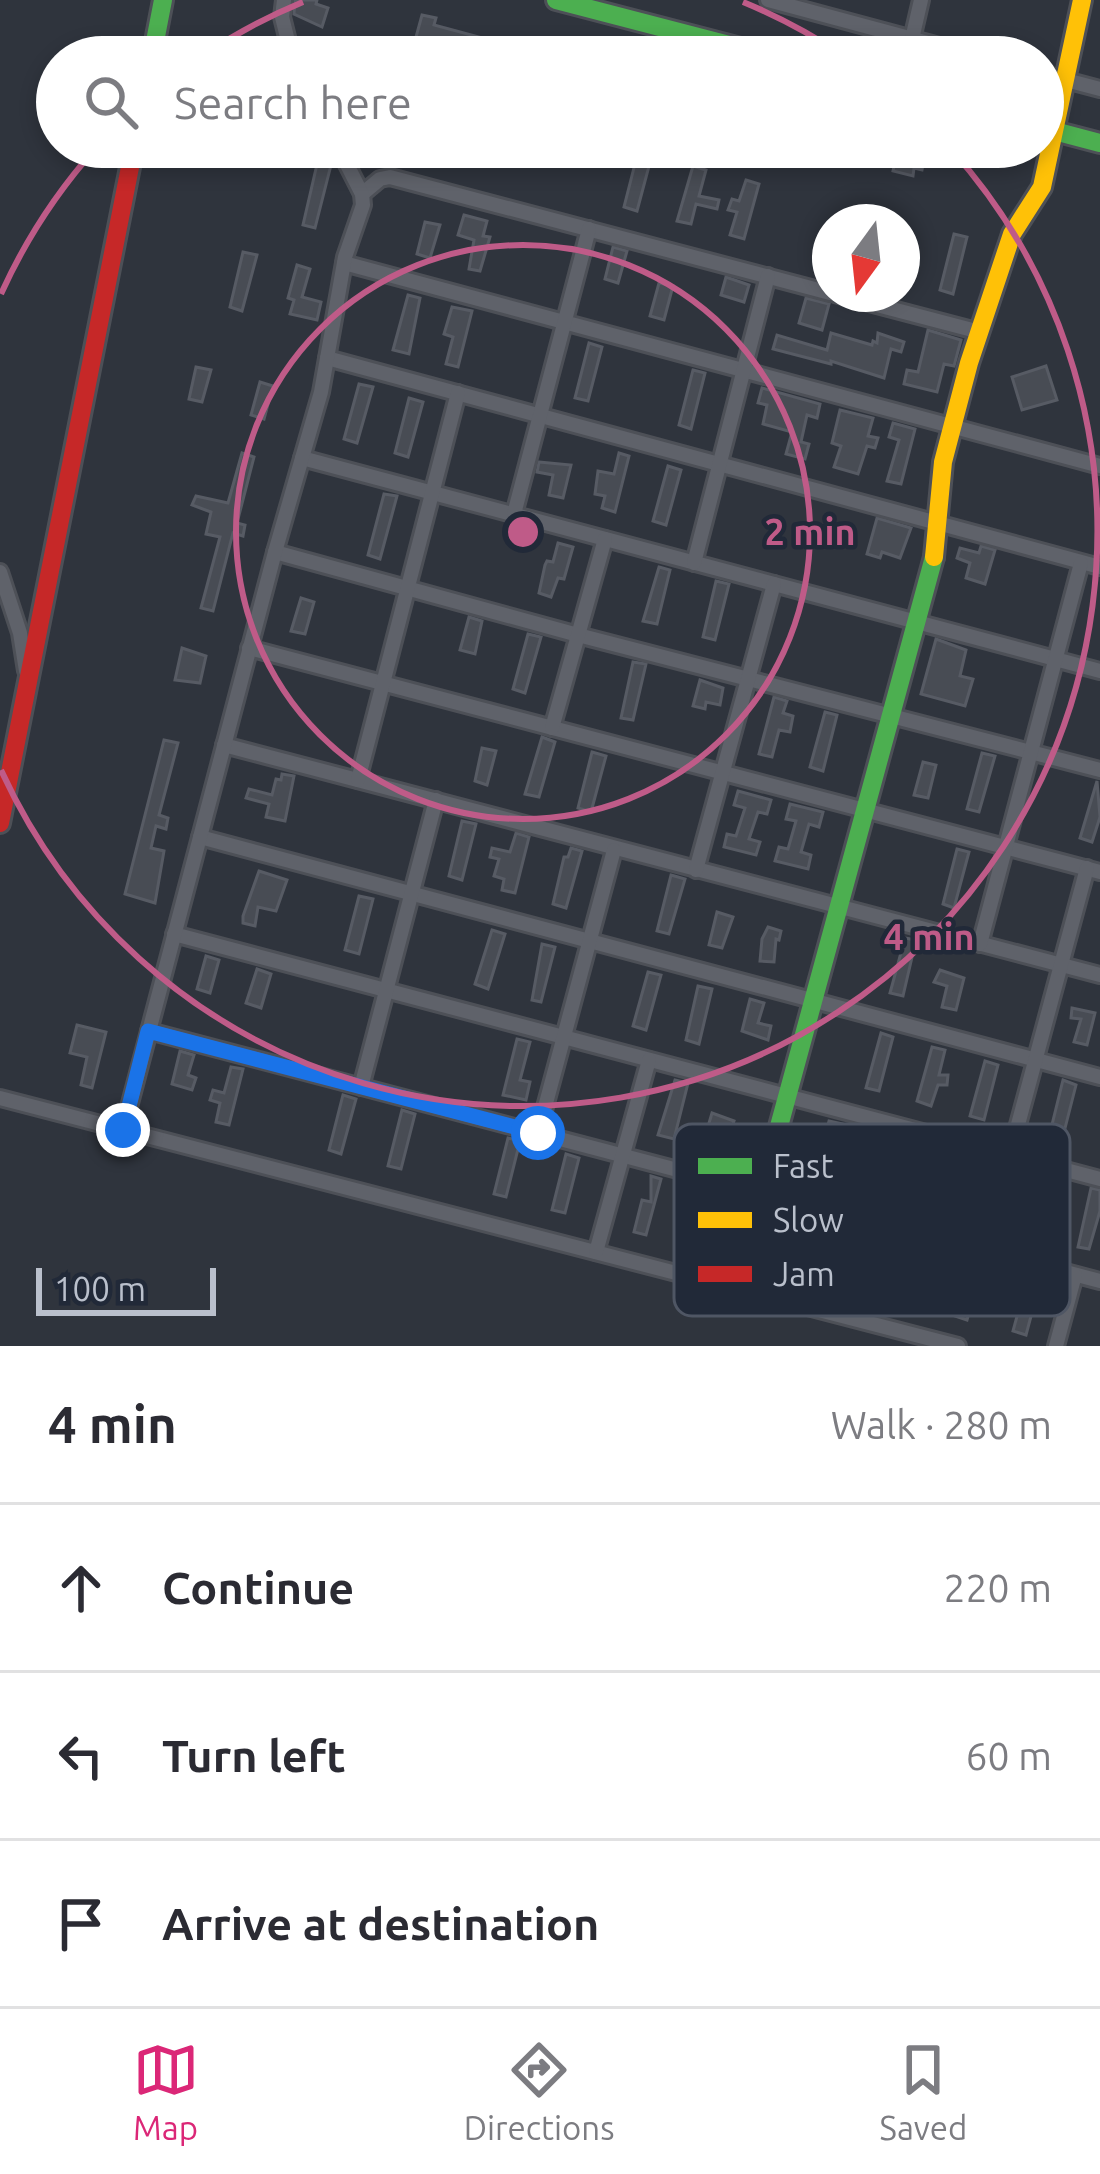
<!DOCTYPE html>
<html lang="en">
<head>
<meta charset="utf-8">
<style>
	:root { --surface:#fff; --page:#f2f2f3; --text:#2b2b33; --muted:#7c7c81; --line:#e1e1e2; --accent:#db2777 }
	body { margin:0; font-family:Ubuntu,sans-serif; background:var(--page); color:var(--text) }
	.compass { position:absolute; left:812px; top:204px; width:108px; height:108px; border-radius:50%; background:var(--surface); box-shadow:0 6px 18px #0003; rotate:195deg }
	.scale { position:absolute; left:36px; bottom:30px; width:180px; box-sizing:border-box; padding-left:12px; border:6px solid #bac0cc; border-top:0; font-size:33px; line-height:42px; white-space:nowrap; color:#bac0cc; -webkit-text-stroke:9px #212938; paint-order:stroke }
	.stop { position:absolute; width:36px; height:36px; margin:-27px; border:9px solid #1a73e8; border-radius:50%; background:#fff }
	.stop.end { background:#1a73e8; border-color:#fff; box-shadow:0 3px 12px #0008 }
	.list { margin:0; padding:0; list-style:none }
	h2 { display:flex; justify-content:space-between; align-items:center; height:156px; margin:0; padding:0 48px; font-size:51px }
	h2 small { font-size:39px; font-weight:400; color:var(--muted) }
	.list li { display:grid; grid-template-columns:78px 1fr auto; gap:36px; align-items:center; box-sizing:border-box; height:168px; padding:0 48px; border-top:3px solid var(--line) }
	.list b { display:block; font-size:45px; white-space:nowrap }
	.list em { font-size:39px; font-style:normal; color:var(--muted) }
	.icon { flex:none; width:66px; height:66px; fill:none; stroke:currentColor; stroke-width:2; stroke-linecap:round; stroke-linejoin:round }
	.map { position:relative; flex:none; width:1100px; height:1346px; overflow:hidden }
	.search { position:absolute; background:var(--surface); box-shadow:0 6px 18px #0003; left:36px; right:36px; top:36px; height:132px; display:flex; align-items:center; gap:30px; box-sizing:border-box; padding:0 42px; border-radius:66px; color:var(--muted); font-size:45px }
	.sheet { height:660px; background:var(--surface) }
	nav { display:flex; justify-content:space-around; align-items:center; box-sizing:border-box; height:168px; border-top:3px solid var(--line); background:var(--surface); font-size:33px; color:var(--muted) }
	nav a { display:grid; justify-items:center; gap:6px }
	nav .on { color:var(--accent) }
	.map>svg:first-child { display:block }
	.building { fill:#484c54; stroke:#575b64; stroke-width:3 }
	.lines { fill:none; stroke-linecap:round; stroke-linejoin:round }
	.street-casing { stroke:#4d5057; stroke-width:20 }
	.fast-casing { stroke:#4d5057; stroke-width:24 }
	.slow-casing { stroke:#4d5057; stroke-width:24 }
	.jam-casing { stroke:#4d5057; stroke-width:24 }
	.street { stroke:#5f626a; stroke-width:14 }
	.fast { stroke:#4caf50; stroke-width:18 }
	.slow { stroke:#ffc107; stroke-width:18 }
	.jam { stroke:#c62828; stroke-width:18 }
	.route { stroke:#1a73e8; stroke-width:15 }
	.ring { fill:none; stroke:#bf5b88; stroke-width:6 }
	.key { fill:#212938; stroke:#4f5664; stroke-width:3 }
	.key-label { font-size:33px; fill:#bac0cc }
	.centre { fill:#bf5b88; stroke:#212938; stroke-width:6 }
	.ring-label { font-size:36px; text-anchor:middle; font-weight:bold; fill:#bf5b88; stroke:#212938; stroke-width:9; stroke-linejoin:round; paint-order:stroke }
</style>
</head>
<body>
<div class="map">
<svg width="1100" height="1346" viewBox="0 0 1100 1346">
	<rect width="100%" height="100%" fill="#2f343d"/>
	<!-- building -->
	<g class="building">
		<path d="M295 0H317L316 4 328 8 322 27 294 14Z"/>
		<path d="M422 15 436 18 434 25 479 37 476 48 457 44H448L447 49 421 43 422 38 416 37Z"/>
		<path d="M321 147H327L332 161 315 228 303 225Z"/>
		<path d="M898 148 925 154 922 170 914 168 913 176 893 171Z"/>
		<path d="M638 152 652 155 637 211 624 207Z"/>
		<path d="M693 166 706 170 699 196 719 200 717 209 696 204 691 224 677 221Z"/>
		<path d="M746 180 759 184 744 239 730 235 737 212 728 210 732 199 739 201Z"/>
		<path d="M464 215 487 221 483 236 490 237 480 271 469 269 474 240 458 235Z"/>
		<path d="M425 222 440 225 430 258 417 254Z"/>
		<path d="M954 234 967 237 953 294 940 290Z"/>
		<path d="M613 247 627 251 618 283 605 279Z"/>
		<path d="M243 252 257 255 242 311 230 307Z"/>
		<path d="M297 265 310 269 302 297 321 302 317 320 290 314 294 300 288 298Z"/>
		<path d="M726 277 749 285 744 302 721 295Z"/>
		<path d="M659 283 673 286 664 320 650 316Z"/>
		<path d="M408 295 420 298 409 354 393 350Z"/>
		<path d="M806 298 829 304 822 330 799 323Z"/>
		<path d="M452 307 472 311 458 367 446 364 453 337 444 334Z"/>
		<path d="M928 330 961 340 954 366 944 364 937 392 904 384 907 370 918 372Z"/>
		<path d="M831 333 872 345 873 341 877 343 878 333 904 342 901 352 891 349 884 378 831 361V364L773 349 777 335 827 350Z"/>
		<path d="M589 343 602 347 588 401 575 398Z"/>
		<path d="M1046 366 1057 400 1022 410 1012 377Z"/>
		<path d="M196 367 211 370 202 402 189 399Z"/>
		<path d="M693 370 705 373 691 429 679 425Z"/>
		<path d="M260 382 273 386 264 419 251 415Z"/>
		<path d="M359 384 373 387 357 443 344 439Z"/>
		<path d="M762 388 820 404 817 418 807 415 801 442 809 444 805 459 786 454 792 432 763 424 767 405 758 403Z"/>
		<path d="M409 398 423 402 408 457 395 453Z"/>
		<path d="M840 410 873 418 868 436 878 438 875 448 867 446 858 474 834 467 841 446 832 443Z"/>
		<path d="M893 423 915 429 901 484 887 481 899 440 889 437Z"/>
		<path d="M242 453 254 457 237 523 245 525 243 536 233 533 213 611 201 608 220 537 206 534 211 512 192 505 196 496 228 503Z"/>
		<path d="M619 453 629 456 615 512 602 508 605 496 595 494 598 471 614 474Z"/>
		<path d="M539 462 571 465 563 498 549 495 553 475 537 472Z"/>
		<path d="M668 466 681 470 666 525 653 521Z"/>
		<path d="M384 494 397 496 380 559 368 555Z"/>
		<path d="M877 518 911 528 900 558 882 552 880 558 867 554Z"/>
		<path d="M558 543 573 547 564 579 558 578 551 597 539 593 545 565 547 561 553 562Z"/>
		<path d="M981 546 995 550 985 584 966 578 970 563 957 558 960 548 979 553Z"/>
		<path d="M659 567 670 570 657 624 643 621Z"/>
		<path d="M716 581 729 584 715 640 703 637Z"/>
		<path d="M301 598 314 602 305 634 291 631Z"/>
		<path d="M469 617 482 621 475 654 460 650Z"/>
		<path d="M528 634 541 637 525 693 513 689Z"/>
		<path d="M936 639 966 650 960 676 973 679 965 706 921 694Z"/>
		<path d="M182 648 206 656 200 683 175 680Z"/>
		<path d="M633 662 646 664 633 720 621 718Z"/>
		<path d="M700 680 723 688 720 705 706 702 705 709 693 706Z"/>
		<path d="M774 697 787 701 783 713 793 716 790 732 779 730 772 757 759 754Z"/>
		<path d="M825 712 837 715 823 771 810 767Z"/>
		<path d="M542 737 555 742 539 797 525 794Z"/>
		<path d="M164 740 178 743 159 815 168 818 166 829 156 826 151 848 164 851 155 903 125 894Z"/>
		<path d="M482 748 496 751 487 785 475 781Z"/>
		<path d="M592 752 606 756 591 812 578 808Z"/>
		<path d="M982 753 995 756 979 812 967 809Z"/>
		<path d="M923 762 936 765 928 798 914 795Z"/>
		<path d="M282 774 294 776 285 821 266 817 269 804 246 798 249 789 272 795 276 779 281 780Z"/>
		<path d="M1097 781 1100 817 1092 842 1080 838Z"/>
		<path d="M738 791 771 800 767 814 758 812 749 839 760 842 756 855 724 847 727 834 736 836 745 808 734 805Z"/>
		<path d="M790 804 823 812 819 827 809 824 801 852 811 855 808 869 775 861 779 847 788 849 796 821 786 819Z"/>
		<path d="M462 821 476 824 462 880 449 876Z"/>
		<path d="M516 833 529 837 515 893 502 890 504 879 494 876 499 859 490 857 492 848 510 852Z"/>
		<path d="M571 848 582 851 566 908 553 904 564 857H568Z"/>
		<path d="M957 849 969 852 954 908 943 904Z"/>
		<path d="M259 871 287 880 276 911 258 907 255 926 243 923V916Z"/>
		<path d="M671 875 685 879 669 934 657 931Z"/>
		<path d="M359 896 373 899 359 954 345 950Z"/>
		<path d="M717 912 733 917 722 948 709 945Z"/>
		<path d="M768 927 781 931 779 940 776 939 774 962 760 961 762 939Z"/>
		<path d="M492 930 505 934 488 989 475 984Z"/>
		<path d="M905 938 916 940 903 996 890 993Z"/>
		<path d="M542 944 555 947 541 1002 532 1000Z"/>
		<path d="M206 956 219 960 210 993 197 989Z"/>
		<path d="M257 969 271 974 261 1008 246 1003Z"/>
		<path d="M940 970 964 978 956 1010 942 1007 947 986 934 982Z"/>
		<path d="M648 972 661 975 646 1030 633 1026Z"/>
		<path d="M698 986 712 989 699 1044 686 1040Z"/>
		<path d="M750 999 764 1003 758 1023 771 1026 768 1040 742 1031Z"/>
		<path d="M1072 1008 1095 1013 1087 1045 1074 1042 1081 1019 1071 1018Z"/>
		<path d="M77 1025 106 1032 92 1088 81 1085 87 1057 70 1053Z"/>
		<path d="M881 1033 893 1037 879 1091 866 1088Z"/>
		<path d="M517 1039 530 1042 520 1080 530 1082 526 1100 503 1095Z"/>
		<path d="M932 1047 945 1050 939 1075H948L947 1085H938L931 1106 917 1101Z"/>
		<path d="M180 1051 194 1055 188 1075 196 1078 192 1090 172 1084Z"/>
		<path d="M985 1061 998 1065 984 1120 970 1116Z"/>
		<path d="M231 1067 243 1069 229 1125 216 1122 220 1103 210 1100 213 1090 224 1093Z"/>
		<path d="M675 1080 688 1083 674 1139 658 1135Z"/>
		<path d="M1063 1080 1076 1085 1062 1140 1049 1137Z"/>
		<path d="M343 1095 356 1099 341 1154 329 1150Z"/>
		<path d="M402 1110 415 1114 401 1169 388 1166Z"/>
		<path d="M712 1113 734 1121 723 1153 712 1150 714 1143 704 1140Z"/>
		<path d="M829 1121 842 1124 829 1181 814 1177Z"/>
		<path d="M508 1138 520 1141 506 1197 494 1194Z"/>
		<path d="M566 1154 579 1158 565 1213 552 1210Z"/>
		<path d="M651 1176 661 1179 646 1235 634 1232 642 1200 651 1202Z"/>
		<path d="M1091 1188 1100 1190V1211L1089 1249 1078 1247Z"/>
		<path d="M962 1285 986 1290 983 1302 973 1298 967 1320 955 1316Z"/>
		<path d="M1022 1298 1035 1301 1026 1335 1013 1331Z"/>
	</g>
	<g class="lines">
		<defs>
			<g id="street">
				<path d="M284 0 282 17 292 57"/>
				<path d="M768 0 980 57"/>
				<path d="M912 39 921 0"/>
				<path d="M1043 74 1100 89"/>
				<path d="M362 194 380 179 390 177 830 293"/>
				<path d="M344 263 1100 466"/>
				<path d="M835 294 980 332"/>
				<path d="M327 358 1100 567"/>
				<path d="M302 458 1100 671"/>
				<path d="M514 514 589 229"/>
				<path d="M275 552 578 635 1100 770"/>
				<path d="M694 563 768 276"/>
				<path d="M0 572 20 633 26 671"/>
				<path d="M249 648 1100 872"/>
				<path d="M552 728 605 539"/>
				<path d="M224 745 1100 975"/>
				<path d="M358 780 458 393"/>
				<path d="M200 837 1100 1077"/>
				<path d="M696 870 774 584"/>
				<path d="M174 934 1100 1179"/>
				<path d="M980 944 1081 563"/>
				<path d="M149 1031 1100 1281"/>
				<path d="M361 1087 436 800"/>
				<path d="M0 1098 958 1346"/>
				<path d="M123 1130 275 552 321 392 345 257 363 205 362 194 338 147"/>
				<path d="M538 1133 614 850"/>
				<path d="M984 1251 1087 868"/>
				<path d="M596 1252 649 1060"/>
				<path d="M1056 1346 1075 1275"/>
			</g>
			<g id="fast">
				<path d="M556 0 775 57"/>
				<path d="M152 57 163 0"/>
				<path d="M1043 128 1100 143"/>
				<path d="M735 1288 934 557"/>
			</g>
			<path id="slow" d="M934 557 943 462 969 363 1012 234 1042 187 1082 0"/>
			<path id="jam" d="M0 823 134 147"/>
		</defs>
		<!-- street casing -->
		<use href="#street" class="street-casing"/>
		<!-- fast casing -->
		<use href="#fast" class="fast-casing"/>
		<!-- slow casing -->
		<use href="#slow" class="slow-casing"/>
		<!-- jam casing -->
		<use href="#jam" class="jam-casing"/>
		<!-- street -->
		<use href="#street" class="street"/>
		<!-- fast -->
		<use href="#fast" class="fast"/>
		<!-- slow -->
		<use href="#slow" class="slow"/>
		<!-- jam -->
		<use href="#jam" class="jam"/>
	</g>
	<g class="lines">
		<!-- route -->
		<path class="route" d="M123 1130 148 1031 538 1133"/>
	</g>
	<!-- distance rings -->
	<g class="ring">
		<circle cx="523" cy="532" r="287"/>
		<path d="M1 294A574 574 0 0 1 96 148M202 56A574 574 0 0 1 303 2M743 2A574 574 0 0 1 844 56M950 148A574 574 0 1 1 1 770"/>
	</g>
	<!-- legend -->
	<rect x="674" y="1124" width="396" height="192" rx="18" class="key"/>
	<rect x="698" y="1158" width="54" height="16" fill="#4caf50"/>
	<rect x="698" y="1212" width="54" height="16" fill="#ffc107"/>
	<rect x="698" y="1266" width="54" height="16" fill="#c62828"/>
	<g class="key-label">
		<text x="773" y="1178">Fast</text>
		<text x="773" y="1232">Slow</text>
		<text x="773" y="1286">Jam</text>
	</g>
	<circle cx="523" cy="532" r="18" class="centre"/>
	<g class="ring-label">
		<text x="810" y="545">2 min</text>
		<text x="929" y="950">4 min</text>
	</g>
</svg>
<svg class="compass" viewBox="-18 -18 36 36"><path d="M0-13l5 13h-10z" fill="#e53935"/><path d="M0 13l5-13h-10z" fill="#7c7c81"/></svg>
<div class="scale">100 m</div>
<div class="stop" style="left:538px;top:1133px"></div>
<div class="stop end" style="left:123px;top:1130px"></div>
<div class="search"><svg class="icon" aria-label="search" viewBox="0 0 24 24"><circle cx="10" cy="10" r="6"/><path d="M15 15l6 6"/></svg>Search here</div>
</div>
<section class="sheet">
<h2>4 min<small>Walk · 280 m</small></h2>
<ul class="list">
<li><svg class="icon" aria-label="ahead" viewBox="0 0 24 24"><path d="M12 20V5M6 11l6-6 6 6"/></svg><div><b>Continue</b></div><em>220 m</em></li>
<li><svg class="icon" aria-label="left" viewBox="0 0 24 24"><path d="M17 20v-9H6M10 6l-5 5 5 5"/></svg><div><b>Turn left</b></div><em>60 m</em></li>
<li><svg class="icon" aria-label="arrive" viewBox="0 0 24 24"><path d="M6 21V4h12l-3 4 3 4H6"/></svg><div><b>Arrive at destination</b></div></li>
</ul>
</section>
<nav>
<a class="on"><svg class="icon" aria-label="map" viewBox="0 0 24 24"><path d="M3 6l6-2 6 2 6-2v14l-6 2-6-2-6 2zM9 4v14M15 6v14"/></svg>Map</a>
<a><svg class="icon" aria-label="directions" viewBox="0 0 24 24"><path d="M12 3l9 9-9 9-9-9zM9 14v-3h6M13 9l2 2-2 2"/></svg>Directions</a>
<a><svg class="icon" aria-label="saved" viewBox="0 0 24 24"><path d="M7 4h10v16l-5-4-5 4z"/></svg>Saved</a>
</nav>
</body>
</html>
